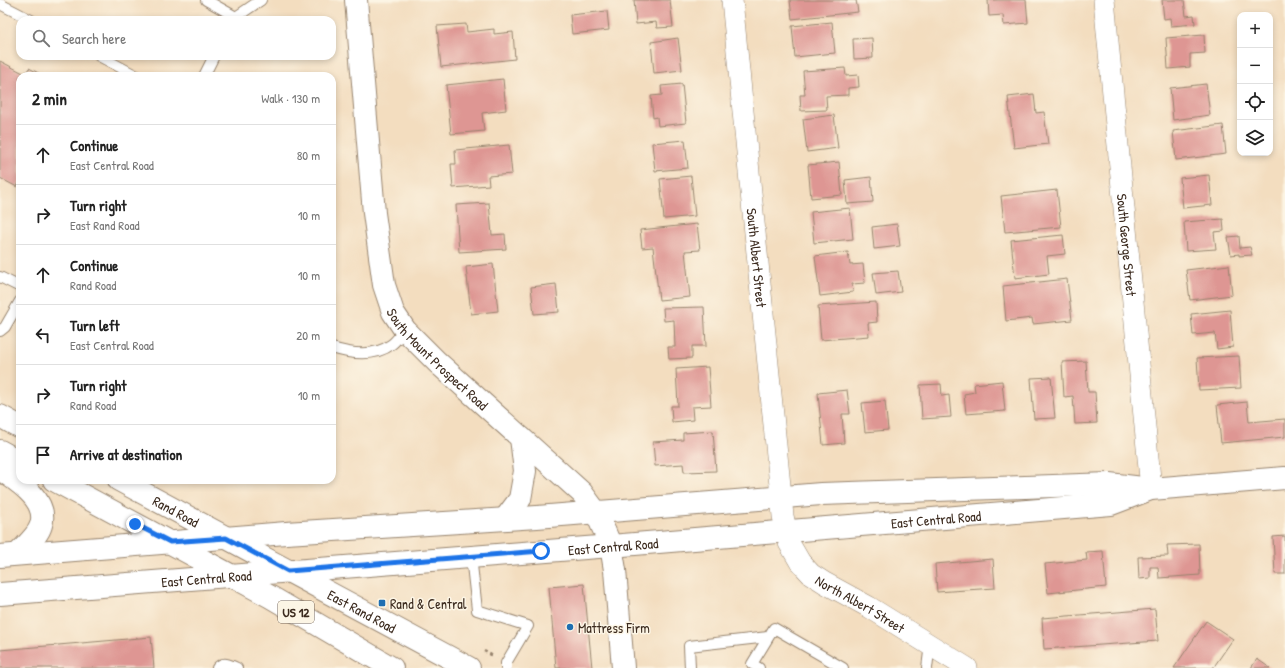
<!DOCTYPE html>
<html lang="en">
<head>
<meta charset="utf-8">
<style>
	:root { --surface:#fff; --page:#f2f2f2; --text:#222; --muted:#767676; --line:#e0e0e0 }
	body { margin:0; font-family:"Patrick Hand",sans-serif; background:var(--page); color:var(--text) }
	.controls { position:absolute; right:12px; top:12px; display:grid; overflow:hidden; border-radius:8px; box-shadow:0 2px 6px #0003 }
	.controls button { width:36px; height:36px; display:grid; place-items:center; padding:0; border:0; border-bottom:1px solid var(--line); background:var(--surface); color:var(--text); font:20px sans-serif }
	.stop { position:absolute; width:12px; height:12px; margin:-9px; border:3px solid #1a73e8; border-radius:50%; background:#fff }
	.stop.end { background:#1a73e8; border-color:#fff; box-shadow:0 1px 4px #0008 }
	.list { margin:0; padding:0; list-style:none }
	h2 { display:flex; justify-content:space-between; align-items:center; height:52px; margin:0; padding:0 16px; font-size:17px }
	h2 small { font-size:13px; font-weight:400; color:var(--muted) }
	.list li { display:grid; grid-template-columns:26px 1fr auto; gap:12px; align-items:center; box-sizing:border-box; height:60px; padding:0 16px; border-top:1px solid var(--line) }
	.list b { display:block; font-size:15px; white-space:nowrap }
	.list p { margin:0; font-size:13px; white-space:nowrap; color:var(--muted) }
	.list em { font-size:13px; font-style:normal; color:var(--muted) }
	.icon { flex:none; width:22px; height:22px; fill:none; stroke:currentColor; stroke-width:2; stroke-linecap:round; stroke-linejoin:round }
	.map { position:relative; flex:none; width:1285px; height:668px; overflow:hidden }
	.search { position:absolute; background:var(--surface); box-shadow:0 2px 6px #0003; left:16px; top:16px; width:320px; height:44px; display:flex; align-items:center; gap:10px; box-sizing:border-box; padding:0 14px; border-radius:12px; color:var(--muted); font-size:15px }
	.panel { position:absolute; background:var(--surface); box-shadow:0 2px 6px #0003; left:16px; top:72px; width:320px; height:412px; border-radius:12px }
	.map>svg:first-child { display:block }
	.building { fill:#de9693 }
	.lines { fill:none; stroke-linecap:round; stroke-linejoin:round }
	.service-casing { stroke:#97846e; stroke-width:12 }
	.minor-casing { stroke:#97846e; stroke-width:22 }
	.secondary-casing { stroke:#97846e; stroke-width:24 }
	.primary-casing { stroke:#97846e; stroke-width:24 }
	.path { stroke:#97846e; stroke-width:2.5; stroke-dasharray:3 3; stroke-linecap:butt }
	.service { stroke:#fff; stroke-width:10 }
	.minor { stroke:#fff; stroke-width:21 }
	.secondary { stroke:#fff; stroke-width:22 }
	.primary { stroke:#fff; stroke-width:22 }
	.route { stroke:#1a73e8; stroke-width:5 }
	.poi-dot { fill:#1f6fb2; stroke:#fcf5e5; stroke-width:1.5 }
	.labels { text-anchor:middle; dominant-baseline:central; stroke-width:3; stroke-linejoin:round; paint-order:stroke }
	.shield { fill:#fcf5e5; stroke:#75675a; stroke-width:1 }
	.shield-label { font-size:13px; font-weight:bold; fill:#3b2a1e }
	.street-label { font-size:14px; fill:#3b2a1e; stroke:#fcf5e5 }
	.poi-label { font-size:14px; fill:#3b2a1e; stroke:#fcf5e5; text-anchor:start }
</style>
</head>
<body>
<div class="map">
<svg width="1285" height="668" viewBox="0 0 1285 668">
	<rect width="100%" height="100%" fill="#fcf5e5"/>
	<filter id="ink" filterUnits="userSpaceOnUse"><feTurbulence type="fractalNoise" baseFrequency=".025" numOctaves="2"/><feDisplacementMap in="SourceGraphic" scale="8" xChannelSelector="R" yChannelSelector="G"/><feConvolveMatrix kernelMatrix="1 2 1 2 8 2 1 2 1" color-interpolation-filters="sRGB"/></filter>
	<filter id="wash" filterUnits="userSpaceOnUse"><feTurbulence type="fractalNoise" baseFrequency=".012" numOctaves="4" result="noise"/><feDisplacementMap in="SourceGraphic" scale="16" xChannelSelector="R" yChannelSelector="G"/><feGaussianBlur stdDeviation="0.9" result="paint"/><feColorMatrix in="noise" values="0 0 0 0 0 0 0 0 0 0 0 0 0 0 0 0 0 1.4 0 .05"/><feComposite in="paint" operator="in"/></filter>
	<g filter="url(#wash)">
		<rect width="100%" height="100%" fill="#f3ddbf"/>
		<g id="blocks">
			<!-- building -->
			<g class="building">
				<path d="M634 0H670L673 27 657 28 656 22 636 24Z"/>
				<path d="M790 0H856L858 12 792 19Z"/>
				<path d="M988 0H1026L1028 23 1004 25 1003 15 989 16Z"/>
				<path d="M1162 0H1184L1186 16 1194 15 1195 24 1171 26 1170 18 1164 19Z"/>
				<path d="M607 11 609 30 572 34 570 15Z"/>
				<path d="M832 22 835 53 795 57 792 26Z"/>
				<path d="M466 24 467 32 494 29V34L513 32 515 59 441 67 437 26Z"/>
				<path d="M1204 35 1205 53 1190 54V67L1168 69 1166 38Z"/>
				<path d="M678 38 682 70 654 73 651 42Z"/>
				<path d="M872 38 873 58 854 59 853 39Z"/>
				<path d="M0 61 25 74 29 68 44 76H20V181L17 187 0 178Z"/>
				<path d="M845 68 846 76 858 75 859 87 848 88V95L826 96 827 110 801 111 800 95H805L803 71Z"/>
				<path d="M503 79 506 110 482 113 484 131 451 134 446 85Z"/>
				<path d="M682 84 686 123 658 126 657 117 653 118 651 96 662 95 661 86Z"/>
				<path d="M1206 84 1210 115 1173 120 1170 88Z"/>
				<path d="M1034 94 1036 113 1044 112 1048 144 1014 148 1008 97Z"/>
				<path d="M834 115 838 148 807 152 803 119Z"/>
				<path d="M1223 125 1226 154 1176 160 1173 131Z"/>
				<path d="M685 140 688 168 655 171 652 143Z"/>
				<path d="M509 145 512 174 488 176 489 185 453 188 451 164H456L455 150Z"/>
				<path d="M839 162 842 195 811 198 808 165Z"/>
				<path d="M1209 175 1212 205 1183 208 1180 178Z"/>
				<path d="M691 176 695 216 664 219 660 179Z"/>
				<path d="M871 177 873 202 847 204 845 180Z"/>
				<path d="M1057 190 1061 227 1005 232 1001 196Z"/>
				<path d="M489 203 492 235 505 234 506 249 459 252 456 205Z"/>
				<path d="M850 208 853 239 814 243 811 212Z"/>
				<path d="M1223 219 1224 231 1214 232 1216 249 1186 251 1184 222Z"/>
				<path d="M697 224 700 250 685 251 690 297 659 300 653 247 642 248 640 230Z"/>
				<path d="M897 224 900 246 874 249 872 227Z"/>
				<path d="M1063 235 1065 254 1047 256 1049 274 1015 278 1011 240Z"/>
				<path d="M1239 236 1240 248 1250 247 1252 255 1239 256V254L1231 255 1228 237Z"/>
				<path d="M848 252 850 265 863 264 865 283 852 284 853 292 820 296 815 256Z"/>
				<path d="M493 264 498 311 471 314 466 267Z"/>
				<path d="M1229 265 1232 295 1190 300 1186 270Z"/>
				<path d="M898 271 901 292 876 295 873 273Z"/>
				<path d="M1067 279 1072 320 1033 324 1032 318 1006 321 1003 286Z"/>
				<path d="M556 284 559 312 534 314 531 287Z"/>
				<path d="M876 302 877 322 868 323 869 336 821 340 818 306Z"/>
				<path d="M704 307 706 346H692V358L669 359 668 347H675L674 320 664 321 663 308Z"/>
				<path d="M1230 310 1233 347 1217 349 1215 333 1193 335 1191 314Z"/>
				<path d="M1239 356 1241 388 1199 390 1197 358Z"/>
				<path d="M1086 361 1088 392H1095L1097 423 1075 424 1073 396 1064 397 1062 362Z"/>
				<path d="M708 367 711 406 692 407 693 420 672 422 671 406H678L676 369Z"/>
				<path d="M1051 377 1055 418 1034 419 1031 378Z"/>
				<path d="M1002 381 1005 411 966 414 964 394 975 392 974 384Z"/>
				<path d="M941 384 942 396 949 395 951 417 922 419 920 385Z"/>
				<path d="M847 390 850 414H842L844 443 823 445 818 393Z"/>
				<path d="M885 401 888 430 865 432 862 403Z"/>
				<path d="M1247 402 1249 422 1285 419V437L1221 443 1217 405Z"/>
				<path d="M713 431 716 471 684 472 683 464 655 466 653 442 683 440V433Z"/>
				<path d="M1285 536V574H1275L1273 537Z"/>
				<path d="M1199 544 1200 575 1159 578 1158 567H1150V578L1139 579 1138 557 1168 556 1167 545Z"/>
				<path d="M1103 551 1106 587 1048 593 1045 564 1087 560 1086 552Z"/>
				<path d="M993 559 995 588 937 592 935 564Z"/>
				<path d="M584 584 592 668H556L549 587Z"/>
				<path d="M1155 609 1158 641 1044 649 1042 618Z"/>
				<path d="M1206 621 1233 639 1213 668H1174Z"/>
				<path d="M151 637 154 668H0V650Z"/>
				<path d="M1257 659 1270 668H1251Z"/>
			</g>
		</g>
	</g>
	<g filter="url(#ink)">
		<use href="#blocks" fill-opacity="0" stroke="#97846e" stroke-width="1"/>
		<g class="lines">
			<defs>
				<g id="service">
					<path d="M206 0 236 17"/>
					<path d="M0 4 31 20"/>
					<path d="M234 20 236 17 261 0"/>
					<path d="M99 56 137 76"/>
					<path d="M204 76 214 56"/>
					<path d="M0 277 20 287"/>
					<path d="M0 331 5 327 20 301"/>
					<path d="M332 348C351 354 375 357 392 344 397 340 401 334 405 330"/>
					<path d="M471 556 477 610 528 626 506 663V668"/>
					<path d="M217 668C223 661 229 664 237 668"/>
					<path d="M690 668 689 646 768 637"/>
					<path d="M759 668 752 664 774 628 843 668"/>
					<path d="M927 668 930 644"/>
				</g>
				<g id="minor">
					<path id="s1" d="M732 0 783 516 789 543 800 562 811 574 825 583 869 607 967 668"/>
					<path id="s2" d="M1104 0 1151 489"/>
				</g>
				<g id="secondary">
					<path id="s3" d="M356 0 374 213 384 285 393 312 405 330 437 362 582 493 596 512 611 546 615 570 623 668"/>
					<path d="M505 519 520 499 525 471 521 438"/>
					<path d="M0 556 286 533 537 517 821 494 1109 484 1151 489 1285 478"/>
					<path id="s4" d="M0 594 611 546 1111 504 1148 490"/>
				</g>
				<g id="primary">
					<path d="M0 416 20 427"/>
					<path d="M0 451 20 462"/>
					<path d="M0 469C17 481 49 500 41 525 38 536 25 546 18 554"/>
					<path d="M54 480 269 596 392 668"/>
					<path id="s5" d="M119 480 469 668"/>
				</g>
			</defs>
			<!-- service casing -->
			<use href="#service" class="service-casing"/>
			<!-- minor casing -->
			<use href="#minor" class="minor-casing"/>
			<!-- secondary casing -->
			<use href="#secondary" class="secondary-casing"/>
			<!-- primary casing -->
			<use href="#primary" class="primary-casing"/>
			<!-- path -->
			<path class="path" d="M484 651 493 656"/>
			<!-- service -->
			<use href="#service" class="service"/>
			<!-- minor -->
			<use href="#minor" class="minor"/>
			<!-- secondary -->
			<use href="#secondary" class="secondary"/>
			<!-- primary -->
			<use href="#primary" class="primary"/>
		</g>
	</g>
	<g class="lines" filter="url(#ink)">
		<!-- route -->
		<path class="route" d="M135 524 170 542 226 538 288 571 541 551"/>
	</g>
	<!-- markers -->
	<g class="poi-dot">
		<rect x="378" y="599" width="8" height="8" rx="2"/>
		<circle cx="570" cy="627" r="4"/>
	</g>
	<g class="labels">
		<!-- shield labels -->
		<rect class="shield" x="278" y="601" width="36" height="22" rx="3"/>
		<g class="shield-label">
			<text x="296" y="612">US 12</text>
		</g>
		<!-- street labels -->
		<g class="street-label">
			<text stroke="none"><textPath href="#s2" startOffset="246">South George Street</textPath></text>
			<text stroke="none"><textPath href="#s1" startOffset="259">South Albert Street</textPath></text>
			<text stroke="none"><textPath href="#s3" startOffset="380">South Mount Prospect Road</textPath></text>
			<text stroke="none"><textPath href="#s5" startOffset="65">Rand Road</textPath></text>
			<text stroke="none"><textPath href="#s4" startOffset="939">East Central Road</textPath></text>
			<text stroke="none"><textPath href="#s4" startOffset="615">East Central Road</textPath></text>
			<text stroke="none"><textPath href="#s4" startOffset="207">East Central Road</textPath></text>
			<text stroke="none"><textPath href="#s1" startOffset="642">North Albert Street</textPath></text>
			<text stroke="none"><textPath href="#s5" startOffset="276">East Rand Road</textPath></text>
		</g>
		<!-- poi labels -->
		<g class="poi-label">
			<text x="390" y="603">Rand &amp; Central</text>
			<text x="578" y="627">Mattress Firm</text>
		</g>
	</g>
</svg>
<div class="controls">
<button>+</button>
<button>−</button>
<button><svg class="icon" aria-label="locate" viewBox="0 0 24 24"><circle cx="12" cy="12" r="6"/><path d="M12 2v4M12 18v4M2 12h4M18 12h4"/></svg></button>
<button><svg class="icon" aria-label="layers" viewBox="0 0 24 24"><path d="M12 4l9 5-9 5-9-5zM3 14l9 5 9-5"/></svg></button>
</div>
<div class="stop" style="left:541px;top:551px"></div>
<div class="stop end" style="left:135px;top:524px"></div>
<div class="search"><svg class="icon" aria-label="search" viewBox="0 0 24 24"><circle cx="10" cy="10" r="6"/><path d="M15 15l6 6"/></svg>Search here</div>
<section class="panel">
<h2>2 min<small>Walk · 130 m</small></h2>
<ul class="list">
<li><svg class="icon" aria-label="ahead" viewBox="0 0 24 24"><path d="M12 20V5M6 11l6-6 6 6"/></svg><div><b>Continue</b><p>East Central Road</p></div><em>80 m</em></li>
<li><svg class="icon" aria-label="right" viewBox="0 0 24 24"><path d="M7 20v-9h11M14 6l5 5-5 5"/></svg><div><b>Turn right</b><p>East Rand Road</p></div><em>10 m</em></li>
<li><svg class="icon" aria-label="ahead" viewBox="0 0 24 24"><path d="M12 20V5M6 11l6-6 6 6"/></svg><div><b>Continue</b><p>Rand Road</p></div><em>10 m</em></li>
<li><svg class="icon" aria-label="left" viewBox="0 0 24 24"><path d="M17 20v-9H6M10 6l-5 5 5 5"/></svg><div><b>Turn left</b><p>East Central Road</p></div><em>20 m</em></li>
<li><svg class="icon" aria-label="right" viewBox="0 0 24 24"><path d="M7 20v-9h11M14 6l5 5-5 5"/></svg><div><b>Turn right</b><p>Rand Road</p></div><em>10 m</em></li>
<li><svg class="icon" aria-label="arrive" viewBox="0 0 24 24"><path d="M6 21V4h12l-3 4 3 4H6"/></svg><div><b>Arrive at destination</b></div></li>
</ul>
</section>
</div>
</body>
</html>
